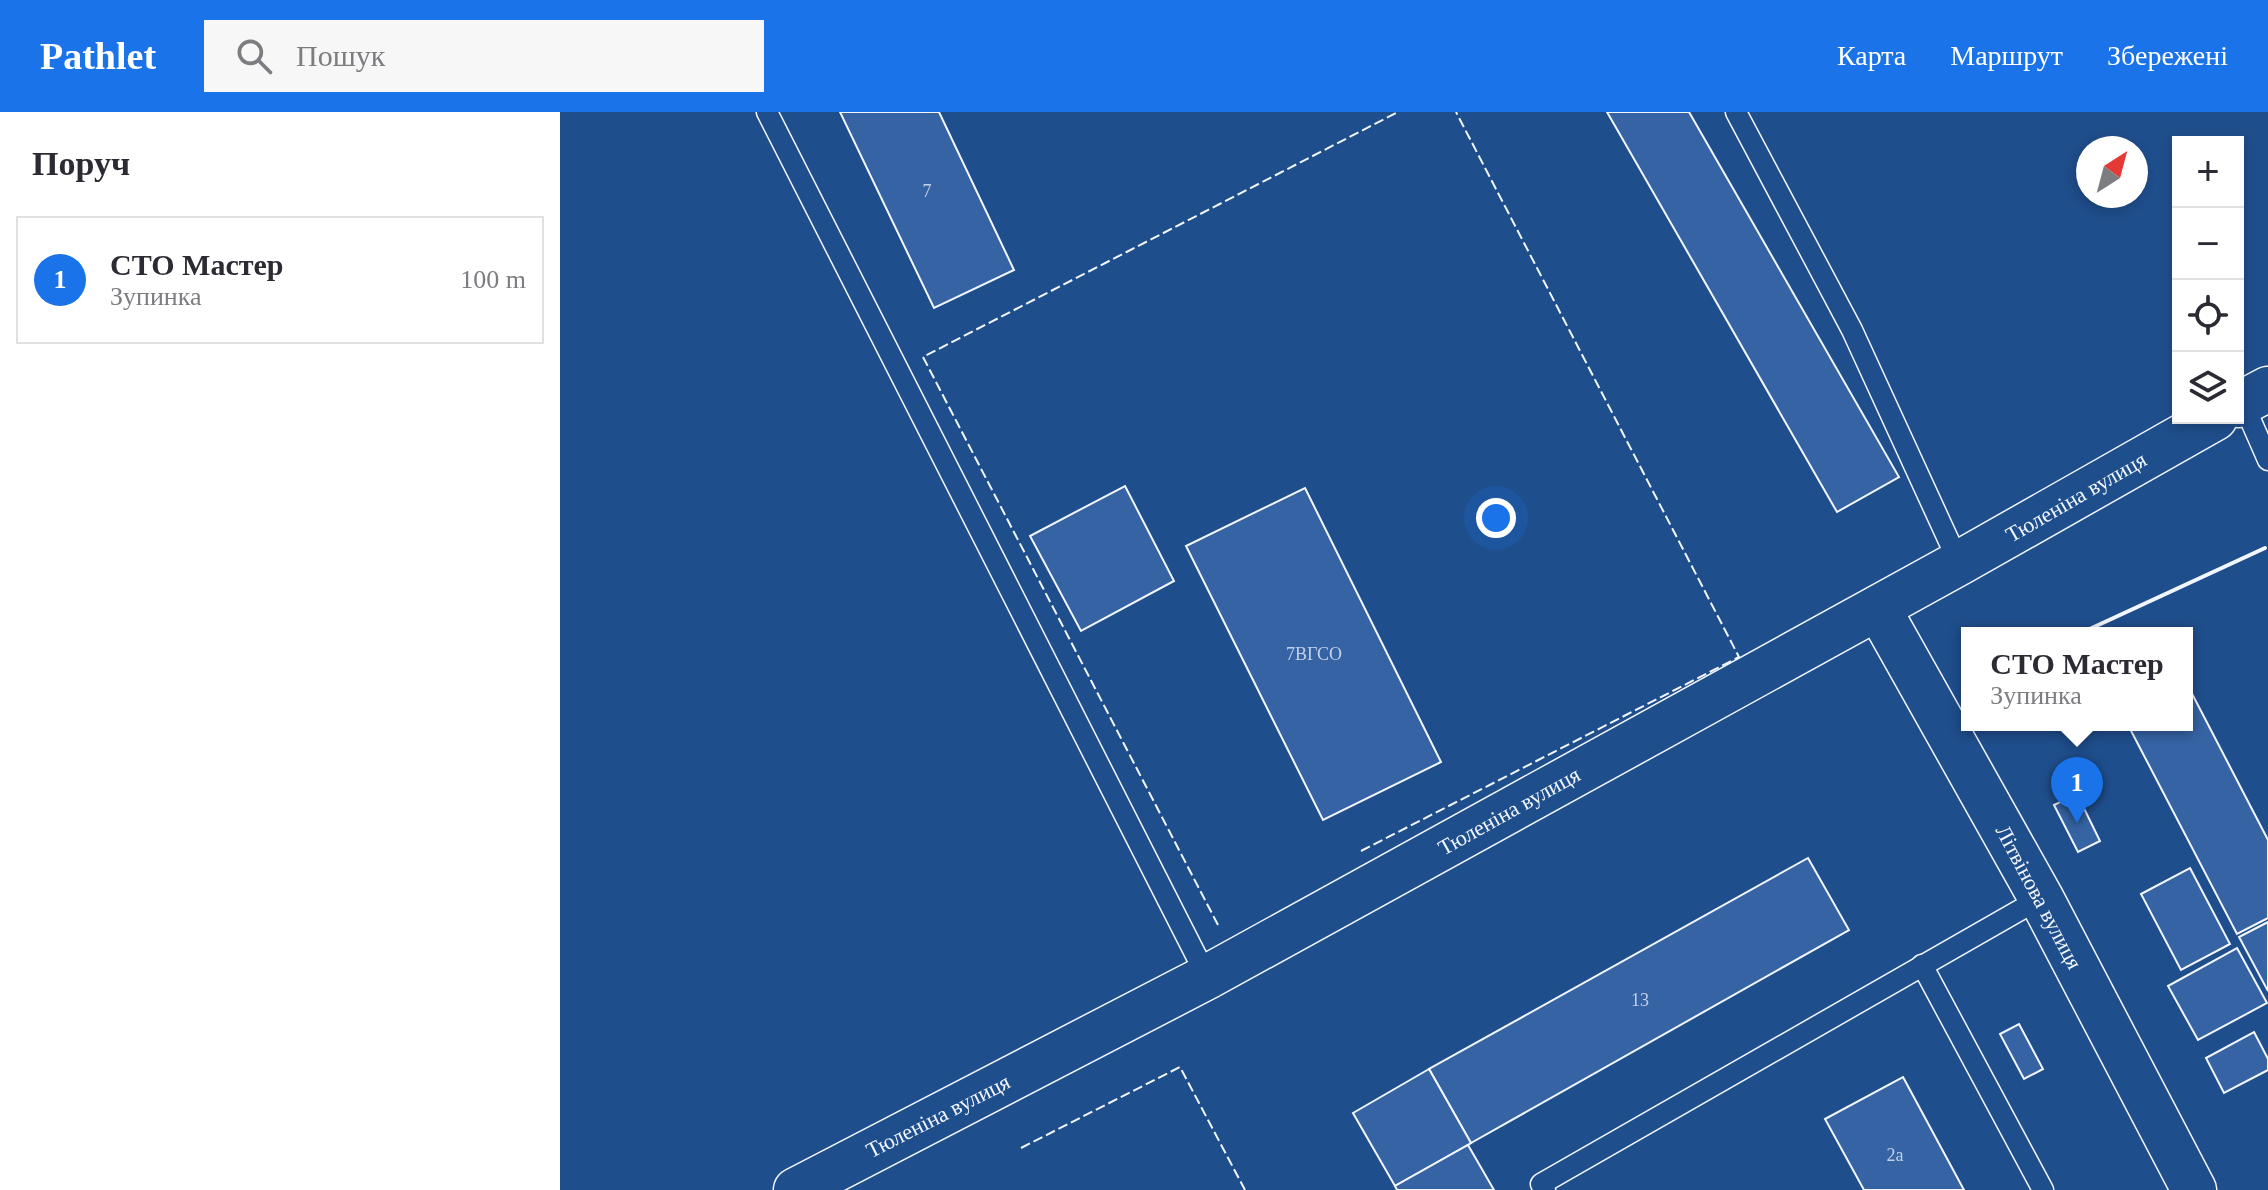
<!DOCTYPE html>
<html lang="uk">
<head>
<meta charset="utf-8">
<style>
	:root { --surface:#fff; --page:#f7f7f7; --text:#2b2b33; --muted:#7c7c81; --line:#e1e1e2; --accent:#1a73e8 }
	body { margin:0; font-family:Georgia,serif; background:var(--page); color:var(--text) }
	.controls { position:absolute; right:24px; top:24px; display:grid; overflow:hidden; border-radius:0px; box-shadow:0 4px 12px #0003 }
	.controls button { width:72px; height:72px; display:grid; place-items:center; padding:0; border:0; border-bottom:2px solid var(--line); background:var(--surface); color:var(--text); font:40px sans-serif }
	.compass { position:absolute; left:1516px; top:24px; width:72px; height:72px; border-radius:50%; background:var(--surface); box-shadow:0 4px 12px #0003; rotate:36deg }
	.you { position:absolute; left:936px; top:406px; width:28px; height:28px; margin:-20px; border:6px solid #fff; border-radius:50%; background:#1a73e8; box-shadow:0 0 0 12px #1a73e833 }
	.badge { display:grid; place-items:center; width:52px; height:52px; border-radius:50%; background:var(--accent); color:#fff; font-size:26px; font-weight:700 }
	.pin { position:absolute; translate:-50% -66px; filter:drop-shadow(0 2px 4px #0008) }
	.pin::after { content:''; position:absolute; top:42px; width:28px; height:24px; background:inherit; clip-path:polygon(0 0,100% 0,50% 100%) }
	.popup { position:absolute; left:1401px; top:515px; width:232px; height:104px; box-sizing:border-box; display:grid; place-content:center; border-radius:0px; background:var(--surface); filter:drop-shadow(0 2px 6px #0005); font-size:26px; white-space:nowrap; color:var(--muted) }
	.popup b { font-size:30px; color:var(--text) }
	.popup::after { content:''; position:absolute; left:50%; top:100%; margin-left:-16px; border:16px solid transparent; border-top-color:var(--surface) }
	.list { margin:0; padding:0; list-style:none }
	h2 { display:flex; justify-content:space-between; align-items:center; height:104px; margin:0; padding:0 32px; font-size:34px }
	h2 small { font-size:26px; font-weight:400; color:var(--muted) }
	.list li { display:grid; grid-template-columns:52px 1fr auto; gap:24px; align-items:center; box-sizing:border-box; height:128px; margin:0 16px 16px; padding:0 16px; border:2px solid var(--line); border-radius:0px }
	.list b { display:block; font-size:30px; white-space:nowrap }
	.list p { margin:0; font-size:26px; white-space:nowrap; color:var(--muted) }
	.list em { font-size:26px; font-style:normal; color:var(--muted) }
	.icon { flex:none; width:44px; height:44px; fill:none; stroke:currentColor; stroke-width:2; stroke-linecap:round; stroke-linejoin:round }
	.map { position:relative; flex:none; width:1708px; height:1078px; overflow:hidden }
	header { display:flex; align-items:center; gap:48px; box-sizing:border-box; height:112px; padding:0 40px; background:var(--accent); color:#fff }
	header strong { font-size:38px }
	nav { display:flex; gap:44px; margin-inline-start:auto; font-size:28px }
	.search { width:560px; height:72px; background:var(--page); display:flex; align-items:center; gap:20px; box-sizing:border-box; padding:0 28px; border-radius:0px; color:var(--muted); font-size:30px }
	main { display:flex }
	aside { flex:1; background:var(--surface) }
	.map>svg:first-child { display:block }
	.building { fill:#3563a3; stroke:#f2f6ff; stroke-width:2 }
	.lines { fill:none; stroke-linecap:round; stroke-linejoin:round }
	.lane-casing { stroke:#f2f6ff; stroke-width:23 }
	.secondary-casing { stroke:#f2f6ff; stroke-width:47 }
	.lane { stroke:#1f4e8c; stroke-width:20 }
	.secondary { stroke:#1f4e8c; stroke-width:44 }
	.fence { stroke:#f2f6ff; stroke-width:2; stroke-dasharray:10 4; stroke-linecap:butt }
	.wall { stroke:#f2f6ff; stroke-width:4 }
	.labels { text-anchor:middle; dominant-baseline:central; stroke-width:6; stroke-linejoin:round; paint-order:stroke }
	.number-label { font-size:18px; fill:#c3d1e8 }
	.street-label { font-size:22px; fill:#f2f6ff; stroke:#1f4e8c }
</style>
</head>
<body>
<header>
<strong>Pathlet</strong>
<div class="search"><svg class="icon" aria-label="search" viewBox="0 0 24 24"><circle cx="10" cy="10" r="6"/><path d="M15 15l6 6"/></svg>Пошук</div>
<nav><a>Карта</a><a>Маршрут</a><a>Збережені</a></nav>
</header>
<main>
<aside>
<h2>Поруч<small></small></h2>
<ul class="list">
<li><span class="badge">1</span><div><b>СТО Мастер</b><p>Зупинка</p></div><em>100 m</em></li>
</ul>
</aside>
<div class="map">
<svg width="1708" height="1078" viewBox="0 0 1708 1078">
	<rect width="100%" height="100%" fill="#1f4e8c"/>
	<!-- building -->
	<g class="building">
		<path d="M280 0H379L454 158 374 196Z"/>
		<path d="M1047 0H1129L1339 365 1277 400Z"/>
		<path d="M565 374 614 469 521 519 470 424Z"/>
		<path d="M745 376 881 650 763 708 626 434Z"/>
		<path d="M1627 572 1708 728V806L1677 822 1568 613H1627Z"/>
		<path d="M1517 682 1540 729 1518 740 1494 693Z"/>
		<path d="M1248 746 1289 818 911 1031 869 957Z"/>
		<path d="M1630 756 1670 832 1621 858 1581 782Z"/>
		<path d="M1708 810V879L1679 825Z"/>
		<path d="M1677 836 1707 891 1638 928 1608 874Z"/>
		<path d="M1459 912 1483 957 1464 967 1440 922Z"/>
		<path d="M1694 920 1708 947V958L1664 981 1646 946Z"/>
		<path d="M869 957 911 1031 835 1074 793 1001Z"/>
		<path d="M1343 965 1404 1078H1304L1265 1007Z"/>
		<path d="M908 1033 934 1078H837L835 1074Z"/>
	</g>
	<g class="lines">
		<defs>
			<g id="lane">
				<path d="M207 0 647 865"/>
				<path d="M1176 0 1292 218 1399 451"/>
				<path d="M1683 291 1708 348"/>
				<path d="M1362 853 1483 1078"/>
				<path d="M985 1078 981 1072 1481 786"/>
			</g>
			<g id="secondary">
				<path d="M1678 293 1708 277"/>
				<path d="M1318 496 1481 786 1634 1078"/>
				<path d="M236 1078 647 865 1399 451 1655 306"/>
			</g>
		</defs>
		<!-- lane casing -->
		<use href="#lane" class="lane-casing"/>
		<!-- secondary casing -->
		<use href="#secondary" class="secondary-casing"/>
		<!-- lane -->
		<use href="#lane" class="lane"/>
		<!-- secondary -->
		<use href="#secondary" class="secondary"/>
		<!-- fence -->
		<g class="fence">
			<path d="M801 739 1179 545 896 0"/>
			<path d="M658 813 363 245 838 0"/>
			<path d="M461 1036 620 955 685 1078"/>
		</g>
		<!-- wall -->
		<path class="wall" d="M1521 521 1705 436"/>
	</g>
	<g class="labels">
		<!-- number labels -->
		<g class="number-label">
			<text x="367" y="79">7</text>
			<text x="754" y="542">7ВГСО</text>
			<text x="1080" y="888">13</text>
			<text x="1335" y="1043">2а</text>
		</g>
		<!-- street labels -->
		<g class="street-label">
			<text transform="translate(1516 385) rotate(-30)">Тюленіна вулиця</text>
			<text transform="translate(949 699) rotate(-29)">Тюленіна вулиця</text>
			<text transform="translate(1479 785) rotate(62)">Літвінова вулиця</text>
			<text transform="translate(378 1004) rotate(-27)">Тюленіна вулиця</text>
		</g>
	</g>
</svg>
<div class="controls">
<button>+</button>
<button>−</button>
<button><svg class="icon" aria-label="locate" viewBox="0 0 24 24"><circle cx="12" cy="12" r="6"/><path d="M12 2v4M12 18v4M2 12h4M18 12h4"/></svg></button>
<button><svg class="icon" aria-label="layers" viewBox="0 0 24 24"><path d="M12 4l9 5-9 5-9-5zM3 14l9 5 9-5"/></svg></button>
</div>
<svg class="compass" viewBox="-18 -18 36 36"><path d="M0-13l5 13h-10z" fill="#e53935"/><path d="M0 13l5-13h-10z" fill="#7c7c81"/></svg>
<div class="you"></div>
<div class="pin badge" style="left:1517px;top:711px">1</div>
<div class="popup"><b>СТО Мастер</b>Зупинка</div>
</div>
</main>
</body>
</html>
